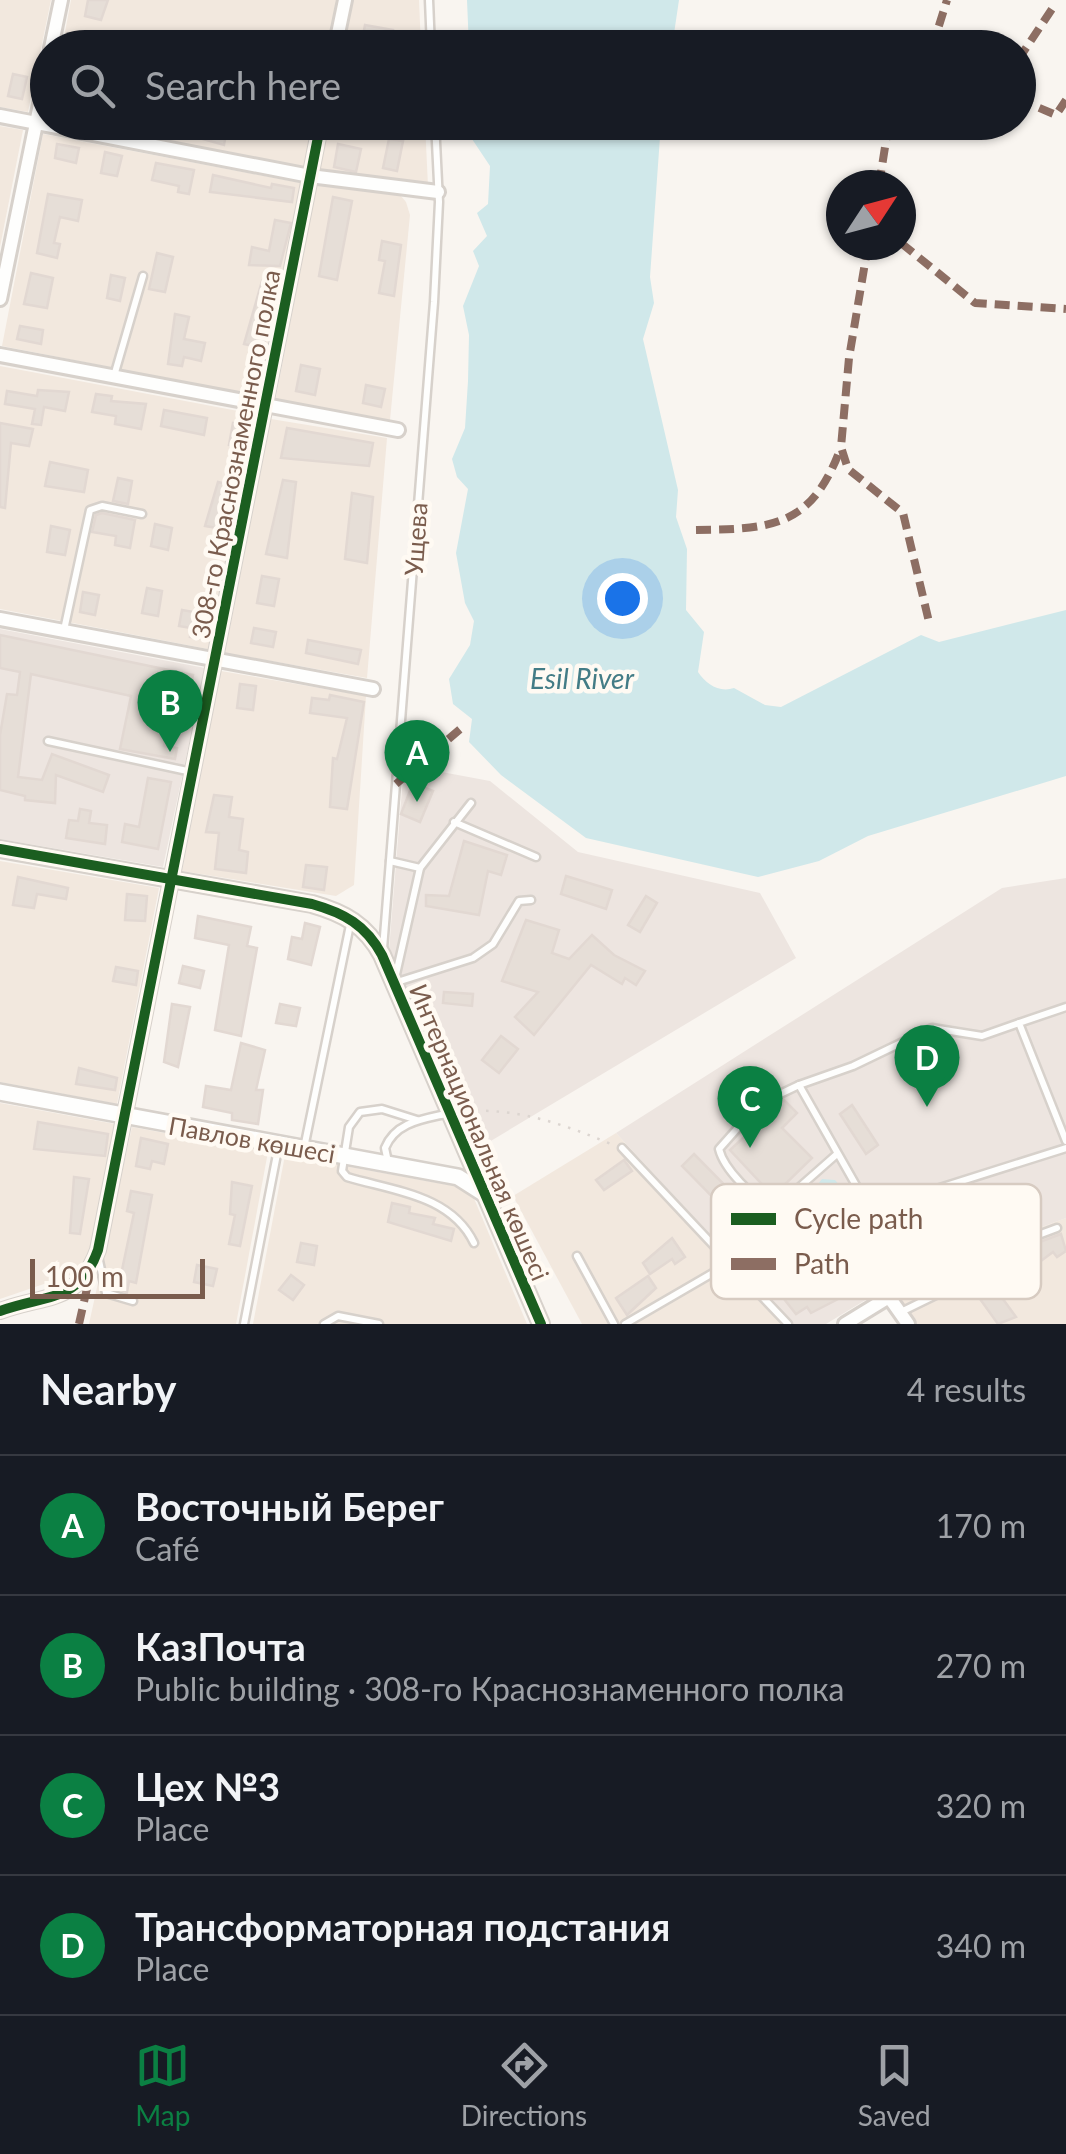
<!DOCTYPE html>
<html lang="en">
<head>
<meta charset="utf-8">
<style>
	:root { --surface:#171b24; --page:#20242c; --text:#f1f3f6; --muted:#9ea1a6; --line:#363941; --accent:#0b8043 }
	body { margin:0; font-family:Lato,sans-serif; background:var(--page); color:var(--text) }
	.compass { position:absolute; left:826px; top:170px; width:90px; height:90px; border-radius:50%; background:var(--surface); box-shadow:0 2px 8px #0004; rotate:54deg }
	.scale { position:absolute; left:30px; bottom:25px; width:175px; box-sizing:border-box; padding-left:10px; border:5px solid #7a5c4d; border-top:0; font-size:28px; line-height:35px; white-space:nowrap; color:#7a5c4d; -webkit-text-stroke:8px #fffaf3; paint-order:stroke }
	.you { position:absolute; left:622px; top:598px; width:35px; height:35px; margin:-25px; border:8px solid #fff; border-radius:50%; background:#1a73e8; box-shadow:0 0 0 15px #1a73e833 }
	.badge { display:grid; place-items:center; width:65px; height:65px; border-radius:50%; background:var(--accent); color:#fff; font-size:32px; font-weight:700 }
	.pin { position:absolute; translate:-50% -82px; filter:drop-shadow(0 2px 5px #0008) }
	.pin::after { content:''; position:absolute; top:52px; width:35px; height:30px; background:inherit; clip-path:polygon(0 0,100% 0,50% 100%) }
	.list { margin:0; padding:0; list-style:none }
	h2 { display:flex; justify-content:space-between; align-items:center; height:130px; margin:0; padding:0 40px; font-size:42px }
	h2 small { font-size:32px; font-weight:400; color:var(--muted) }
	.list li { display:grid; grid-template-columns:65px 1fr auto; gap:30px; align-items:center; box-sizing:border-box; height:140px; padding:0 40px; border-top:2px solid var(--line) }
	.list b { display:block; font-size:38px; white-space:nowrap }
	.list p { margin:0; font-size:32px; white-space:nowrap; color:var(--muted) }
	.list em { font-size:32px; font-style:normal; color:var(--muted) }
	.icon { flex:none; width:55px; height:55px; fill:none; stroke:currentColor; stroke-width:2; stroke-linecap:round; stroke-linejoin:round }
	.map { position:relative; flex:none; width:1066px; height:1324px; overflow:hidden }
	.search { position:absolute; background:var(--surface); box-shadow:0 2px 8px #0004; left:30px; right:30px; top:30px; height:110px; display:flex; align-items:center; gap:25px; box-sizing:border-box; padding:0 35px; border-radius:55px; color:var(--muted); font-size:38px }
	.sheet { height:690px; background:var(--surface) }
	nav { display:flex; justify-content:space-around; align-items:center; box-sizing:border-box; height:140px; border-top:2px solid var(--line); background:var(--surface); font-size:28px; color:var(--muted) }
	nav a { display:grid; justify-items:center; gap:5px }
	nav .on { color:var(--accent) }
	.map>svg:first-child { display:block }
	.residential { fill:#f2e8de }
	.industrial { fill:#ede5e0 }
	.water { fill:#d0e8ea }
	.building { fill:#e6ded7; stroke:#e2d8d2; stroke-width:2.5 }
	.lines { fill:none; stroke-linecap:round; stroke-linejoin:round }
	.service-casing { stroke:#d7d1cb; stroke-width:11 }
	.minor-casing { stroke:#d7d1cb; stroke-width:18 }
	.tertiary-casing { stroke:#d7d1cb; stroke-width:20 }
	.path { stroke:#dcd5d0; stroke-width:2.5; stroke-dasharray:2.5 8; stroke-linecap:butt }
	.service { stroke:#fefefd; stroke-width:6 }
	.minor { stroke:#fefefd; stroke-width:12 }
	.tertiary { stroke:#fefefd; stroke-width:15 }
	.quiet { stroke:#8d6e63; stroke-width:8; stroke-dasharray:15 8; stroke-linecap:butt }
	.cycleway-casing { stroke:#fffaf3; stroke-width:16 }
	.cycleway { stroke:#1b5e20; stroke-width:10 }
	.labels { text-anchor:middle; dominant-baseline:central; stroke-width:9; stroke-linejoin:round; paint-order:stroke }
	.street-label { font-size:25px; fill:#7a5c4d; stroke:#fffaf3 }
	.water-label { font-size:28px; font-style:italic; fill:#437c86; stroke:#fffaf3 }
	.key { fill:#fffaf3; stroke:#d7cbc1; stroke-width:2.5 }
	.key-label { font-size:28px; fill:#7a5c4d }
</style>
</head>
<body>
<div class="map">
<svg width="1066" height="1324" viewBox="0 0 1066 1324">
	<rect width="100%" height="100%" fill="#f9f5f0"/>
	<!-- residential -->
	<g class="residential">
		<path d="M0 0H51L28 112 0 107Z"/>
		<path d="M71 0H337L328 47 62 48Z"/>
		<path d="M353 0H419L421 47 343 48Z"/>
		<path d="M78 123H313L304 170Z"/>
		<path d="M329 123H425L428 186 320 171Z"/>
		<path d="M0 126 23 130 0 247Z"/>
		<path d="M43 134 301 183 257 396 2 346Z"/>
		<path d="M317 184 400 195 406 202 410 215 390 420 275 402Z"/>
		<path d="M0 366 254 414 208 649 0 609Z"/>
		<path d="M271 419 387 438 367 678 225 653Z"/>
		<path d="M221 671 366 696 354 885 336 896 182 871Z"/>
		<path d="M0 861 159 888 117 1104 0 1082Z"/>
		<path d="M0 1103 115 1124 90 1250 81 1267 73 1274 0 1299Z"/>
		<path d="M132 1127 268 1152 236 1324H89Z"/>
		<path d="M616 1133 792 1324H582L513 1196Z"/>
		<path d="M285 1155 470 1189 527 1324H253Z"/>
		<path d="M1066 1218V1324H917L901 1300 939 1285 932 1267Z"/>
	</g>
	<!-- industrial -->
	<g class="industrial">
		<path d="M0 629 205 668 163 867 0 839Z"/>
		<path d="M404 765 490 781 578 852 760 893 796 958 479 1148 389 950Z"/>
		<path d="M1066 878V1218L933 1267 939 1285 901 1300 890 1285 826 1324H792L616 1133 1002 888Z"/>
	</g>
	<!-- water -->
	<g class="water">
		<path d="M467 0H679L672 47 469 48Z"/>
		<path d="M471 123H661L650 277 654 303 643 339 678 490 676 517 687 549 686 610 704 632 698 672C706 684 719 693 734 688L765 705 781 707 921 635 939 642 1066 610V776L868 836 819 861 758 877 586 838 501 775 469 742 472 719 453 704 449 679 470 645 474 621 465 603 456 553 468 489 457 477 452 459 465 428 468 381 469 335 463 306 479 266 473 251 487 236 477 213 488 204 490 166 472 139Z"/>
		<path d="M822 1179 835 1180 846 1193V1208L832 1218 829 1229 818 1232 795 1213Z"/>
	</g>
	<!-- building -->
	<g class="building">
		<path d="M88 0H108L101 20 85 16Z"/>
		<path d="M365 25 393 30 389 48 361 46Z"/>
		<path d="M13 74 27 77 22 99 8 96Z"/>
		<path d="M142 122H198L227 128 224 145Z"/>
		<path d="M389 139 403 141 397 171 383 168Z"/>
		<path d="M57 144 79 148 76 163 55 158Z"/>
		<path d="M338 144 361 149 356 172 334 167Z"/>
		<path d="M105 152 122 156 117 176 101 173Z"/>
		<path d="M156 163 194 170 189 194 178 192 179 186 152 180Z"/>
		<path d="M213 175 271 188 272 184 294 188 292 202 210 192Z"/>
		<path d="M48 194 82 200 78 221 60 217 54 243 60 244 57 258 37 253Z"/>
		<path d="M333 197 352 201 337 280 319 276Z"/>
		<path d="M275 220 291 223 280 266 249 265 252 247 269 251Z"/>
		<path d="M382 241 401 245 394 296 379 293 385 261 379 260Z"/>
		<path d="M157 253 173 257 165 292 149 289Z"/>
		<path d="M31 273 53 278 47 308 24 304Z"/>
		<path d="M111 275 125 278 120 301 107 298Z"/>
		<path d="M262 281 277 284 263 348 244 344Z"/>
		<path d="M175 314 189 317 184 339 205 343 201 361 184 357 182 366 168 364Z"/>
		<path d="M20 326 43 330 41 344 17 339Z"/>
		<path d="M301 365 320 369 315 395 296 391Z"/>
		<path d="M366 385 385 389 381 407 363 403Z"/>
		<path d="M38 390 69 392 65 411 44 407 41 425 32 424 35 409 5 404 7 391 37 396Z"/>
		<path d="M96 394 112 396 111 401 146 404 141 429 115 424 116 416 92 412Z"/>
		<path d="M164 410 207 418 204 435 161 426Z"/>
		<path d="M0 423 33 429 29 446 11 443 5 508 0 507Z"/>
		<path d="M233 423 248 425 244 447 229 445Z"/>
		<path d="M287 428 373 443 369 466 281 458Z"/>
		<path d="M50 462 88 470 84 492 45 486Z"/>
		<path d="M118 478 132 481 128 504 113 501Z"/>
		<path d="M283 480 296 482 287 558 266 554Z"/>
		<path d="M218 482 235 486 223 529 205 526Z"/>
		<path d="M352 493 373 497 367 563 345 559Z"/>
		<path d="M102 513 135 520 130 548 115 545 116 536 92 532 96 515Z"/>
		<path d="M155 524 172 528 168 550 151 546Z"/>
		<path d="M51 526 70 530 65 555 47 552Z"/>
		<path d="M262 576 279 579 274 606 257 603Z"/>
		<path d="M147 588 162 591 158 616 142 613Z"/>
		<path d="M83 592 99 595 95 615 80 612Z"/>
		<path d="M182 610 210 615 206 639 190 637 191 628 179 626Z"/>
		<path d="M254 628 276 632 273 647 251 643Z"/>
		<path d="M0 635 193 675 184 717 170 714 164 746 177 748 175 759 120 749 131 696 31 674 18 777 42 780 52 754 109 775 103 792 56 775 55 803 25 800V796L0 790V735L7 694 17 695 20 672 0 668Z"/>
		<path d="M308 640 361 650 358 664 306 653Z"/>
		<path d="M240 684 256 686 253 710 237 708Z"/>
		<path d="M330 695 364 702 347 809 330 807 333 758 337 759 347 718 310 713 312 698 329 700Z"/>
		<path d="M148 778 171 782 158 849 122 842 125 824 139 827Z"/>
		<path d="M413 783 433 791 420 822 401 814Z"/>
		<path d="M214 795 232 797 229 817 243 819 239 850 248 852 246 873 215 869 219 833 206 832Z"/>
		<path d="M80 809 91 811 89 823 107 825 105 844 66 838 69 820 78 821Z"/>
		<path d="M464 841 507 855 501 875 488 871 479 915 426 906V895L449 896Z"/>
		<path d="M306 865 327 867 324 890 303 887Z"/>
		<path d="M566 876 612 890 606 909 561 894Z"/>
		<path d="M18 877 68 888 66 899 37 894 34 908 13 905Z"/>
		<path d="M127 894 147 896 145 921 125 920Z"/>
		<path d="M646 896 657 903 640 932 628 925Z"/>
		<path d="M198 916 251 927 247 946 257 948 241 1036 215 1030 229 945 195 938Z"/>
		<path d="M526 920 559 930 552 953 569 959 592 935 614 955 645 971 636 985 625 978 622 984 591 965 534 1035 515 1017 538 992 502 981Z"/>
		<path d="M305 923 320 927 311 965 288 959 292 937 302 939Z"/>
		<path d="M183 966 204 971 200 988 179 983Z"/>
		<path d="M116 967 138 971 136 985 113 981Z"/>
		<path d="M444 992 473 994 472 1006 443 1003Z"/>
		<path d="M172 1004 190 1007 178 1067 164 1062Z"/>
		<path d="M280 1004 300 1008 296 1026 276 1023Z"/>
		<path d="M501 1036 518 1049 499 1073 482 1060Z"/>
		<path d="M241 1043 265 1050 256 1090H263L258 1124 232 1120V1113L203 1107 206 1086 231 1090Z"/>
		<path d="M79 1068 117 1078 115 1090 76 1084Z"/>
		<path d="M784 1100 797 1113 782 1128 812 1158 773 1196 730 1150Z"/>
		<path d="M852 1105 878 1145 866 1154 840 1114Z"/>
		<path d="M38 1122 108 1134 105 1156 34 1149Z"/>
		<path d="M141 1138 168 1144 164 1164 152 1161 150 1169 136 1166Z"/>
		<path d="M694 1154 753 1214 792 1216 772 1236 796 1263 812 1253 831 1269 859 1255 873 1281 811 1313 807 1307 796 1314 737 1240 745 1230 682 1166Z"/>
		<path d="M624 1160 632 1171 604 1190 596 1180Z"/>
		<path d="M74 1177 89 1179 80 1234 70 1233Z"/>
		<path d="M232 1182 252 1186 240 1246 229 1244 235 1215 230 1214Z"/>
		<path d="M131 1191 152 1195 136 1283 129 1281 127 1292 118 1289 134 1213 127 1211Z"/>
		<path d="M392 1203 410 1207 409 1213 435 1218 433 1224 454 1229 451 1241 388 1222Z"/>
		<path d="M1061 1234 1066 1251 1057 1257 1053 1252 1026 1272 1020 1264 992 1284 1016 1317 998 1324 970 1285 1013 1252Z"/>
		<path d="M672 1238 685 1257 675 1264 672 1259 650 1274 643 1263Z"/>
		<path d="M301 1243 317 1246 314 1265 297 1262Z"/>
		<path d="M197 1265 217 1269 213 1286 194 1282Z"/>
		<path d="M291 1275 304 1285 293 1300 279 1290Z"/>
		<path d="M648 1276 656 1288 627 1315 616 1298Z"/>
	</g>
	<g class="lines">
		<defs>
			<g id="service">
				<path d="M429 0 431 48"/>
				<path d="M114 376 143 276"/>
				<path d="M64 630 90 510 102 506 142 514"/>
				<path d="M48 741 192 772"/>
				<path d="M471 803 420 868 394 983 473 958 493 944 519 901 531 900"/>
				<path d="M454 822 536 857"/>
				<path d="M390 861 420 868"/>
				<path d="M383 949 434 302 439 202 435 122"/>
				<path d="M1066 1007 1019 1023 1066 1141"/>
				<path d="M799 1085 853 1066 932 1028 982 1036 1019 1023"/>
				<path d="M417 1120 382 1109 360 1112 349 1127 342 1171 347 1177C394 1191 451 1195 474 1243"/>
				<path d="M304 1148 351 920"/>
				<path d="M622 1148 730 1263 625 1324"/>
				<path d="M837 1154 786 1199 772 1205C753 1199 724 1169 719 1149L759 1104 799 1085 870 1210 889 1296"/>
				<path d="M388 1162 385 1148C396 1121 425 1119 450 1113"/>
				<path d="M870 1210 1066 1148"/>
				<path d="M98 1256 106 1293 133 1301"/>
				<path d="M577 1256 614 1324"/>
				<path d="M730 1263 788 1324"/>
				<path d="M901 1312 948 1289 1006 1247 1057 1228"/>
				<path d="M244 1324 279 1144"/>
				<path d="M324 1324 338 1316 379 1324"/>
			</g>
			<g id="minor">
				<path d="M51 48 61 0"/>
				<path d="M335 48 345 0"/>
				<path d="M0 116 310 176 438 192"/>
				<path d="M0 299 48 65"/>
				<path d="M0 355 398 430"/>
				<path d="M0 619 373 689"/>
				<path d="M0 1311C47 1294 79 1303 98 1250L321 122"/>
				<path d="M845 1324 889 1297 908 1324"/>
			</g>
			<g id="tertiary">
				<path d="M0 849 312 904C344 913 366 925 382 955L541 1324"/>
				<path d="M0 1092 458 1177 483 1193"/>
			</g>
		</defs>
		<!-- service casing -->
		<use href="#service" class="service-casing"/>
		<!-- minor casing -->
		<use href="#minor" class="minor-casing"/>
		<!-- tertiary casing -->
		<use href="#tertiary" class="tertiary-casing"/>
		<!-- path -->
		<path class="path" d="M465 1111C521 1108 565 1125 616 1146"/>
		<!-- service -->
		<use href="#service" class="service"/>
		<!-- minor -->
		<use href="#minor" class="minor"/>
		<!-- tertiary -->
		<use href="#tertiary" class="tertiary"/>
		<!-- quiet -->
		<g class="quiet">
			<path d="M932 48 947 0"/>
			<path d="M1018 60 1054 6"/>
			<path d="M1018 99 1056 115 1066 100"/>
			<path d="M879 185 889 122"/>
			<path d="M901 243 975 303 1066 309"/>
			<path d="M868 245 849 358 841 447 848 469 903 513 930 626"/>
			<path d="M696 530C773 529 812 527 841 447"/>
			<path d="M396 784 465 725"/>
			<path d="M79 1324 90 1275"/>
		</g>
		<defs>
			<g id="cycleway">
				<path d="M0 849 312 904C344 913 366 925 382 955L541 1324"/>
				<path d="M0 1311C47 1294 79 1303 98 1250L321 122"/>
			</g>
		</defs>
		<!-- cycleway casing -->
		<use href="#cycleway" class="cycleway-casing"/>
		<!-- cycleway -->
		<use href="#cycleway" class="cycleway"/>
	</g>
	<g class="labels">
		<!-- street labels -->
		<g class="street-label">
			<text transform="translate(235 454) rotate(-79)">308-го Краснознаменного полка</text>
			<text transform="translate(415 539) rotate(-86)">Ущева</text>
			<text transform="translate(480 1132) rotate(67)">Интернациональная көшесі</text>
			<text transform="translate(252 1139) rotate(10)">Павлов көшесі</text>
		</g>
		<!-- water labels -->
		<g class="water-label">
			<text x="582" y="678">Esil River</text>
		</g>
	</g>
	<!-- legend -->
	<rect x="711" y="1184" width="330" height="115" rx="15" class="key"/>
	<rect x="731" y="1213" width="45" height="12" fill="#1b5e20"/>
	<rect x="731" y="1258" width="45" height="12" fill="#8d6e63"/>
	<g class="key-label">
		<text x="794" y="1229">Cycle path</text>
		<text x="794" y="1274">Path</text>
	</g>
</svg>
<svg class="compass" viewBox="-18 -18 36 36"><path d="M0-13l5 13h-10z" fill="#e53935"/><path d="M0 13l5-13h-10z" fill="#9ea1a6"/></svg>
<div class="scale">100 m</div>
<div class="you"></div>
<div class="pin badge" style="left:417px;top:802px">A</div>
<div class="pin badge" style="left:170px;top:752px">B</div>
<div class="pin badge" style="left:750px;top:1148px">C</div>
<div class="pin badge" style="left:927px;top:1107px">D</div>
<div class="search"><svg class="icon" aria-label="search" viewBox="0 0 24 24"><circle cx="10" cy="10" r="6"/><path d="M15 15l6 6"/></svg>Search here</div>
</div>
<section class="sheet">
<h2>Nearby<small>4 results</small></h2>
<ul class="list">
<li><span class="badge">A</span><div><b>Восточный Берег</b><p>Café</p></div><em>170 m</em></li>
<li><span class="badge">B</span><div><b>КазПочта</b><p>Public building · 308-го Краснознаменного полка</p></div><em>270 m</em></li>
<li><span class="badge">C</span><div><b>Цех №3</b><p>Place</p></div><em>320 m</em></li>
<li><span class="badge">D</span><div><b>Трансформаторная подстания</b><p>Place</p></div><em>340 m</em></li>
</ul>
</section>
<nav>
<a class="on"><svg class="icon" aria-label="map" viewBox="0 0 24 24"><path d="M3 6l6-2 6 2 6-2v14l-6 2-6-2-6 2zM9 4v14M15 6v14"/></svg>Map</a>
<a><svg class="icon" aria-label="directions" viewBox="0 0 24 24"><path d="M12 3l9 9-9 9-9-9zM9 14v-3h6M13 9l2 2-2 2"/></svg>Directions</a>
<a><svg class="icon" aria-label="saved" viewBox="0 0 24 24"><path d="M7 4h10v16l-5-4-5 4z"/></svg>Saved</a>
</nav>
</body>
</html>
